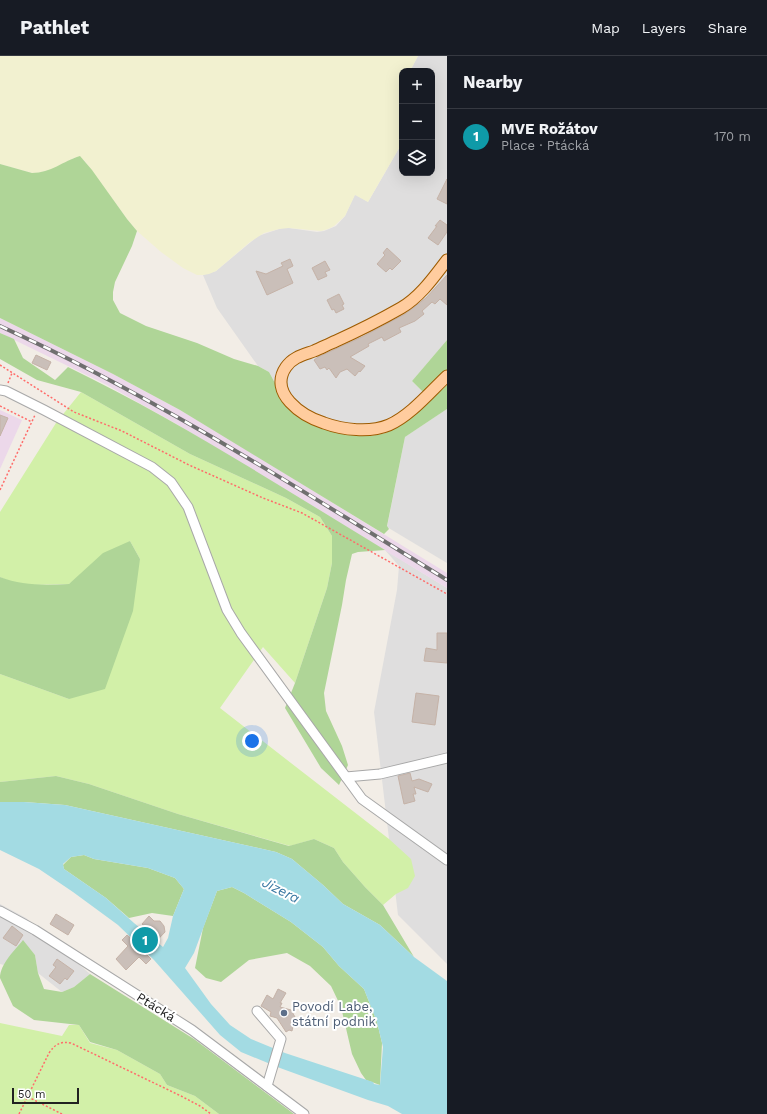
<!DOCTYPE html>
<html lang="en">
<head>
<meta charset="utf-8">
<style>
	:root { --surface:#171b24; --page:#20242c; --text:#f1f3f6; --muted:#9ea1a6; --line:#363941; --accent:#d93025 }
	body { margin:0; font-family:"Work Sans",sans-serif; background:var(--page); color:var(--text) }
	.controls { position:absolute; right:12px; top:12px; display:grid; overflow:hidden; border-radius:8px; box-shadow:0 4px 16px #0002 }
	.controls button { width:36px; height:36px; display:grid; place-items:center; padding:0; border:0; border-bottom:1px solid var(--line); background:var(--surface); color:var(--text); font:20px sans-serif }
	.scale { position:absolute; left:12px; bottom:10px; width:67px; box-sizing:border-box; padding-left:4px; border:2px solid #212121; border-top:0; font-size:11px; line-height:14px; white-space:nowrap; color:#212121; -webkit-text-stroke:3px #fff; paint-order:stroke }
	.you { position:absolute; left:252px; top:685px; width:14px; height:14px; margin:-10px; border:3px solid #fff; border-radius:50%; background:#1a73e8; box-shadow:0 0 0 6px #1a73e833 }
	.badge { display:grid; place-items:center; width:26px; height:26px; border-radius:50%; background:var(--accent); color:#fff; font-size:13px; font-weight:700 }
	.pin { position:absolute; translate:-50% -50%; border:2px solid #fff; box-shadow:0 1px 4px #0006 }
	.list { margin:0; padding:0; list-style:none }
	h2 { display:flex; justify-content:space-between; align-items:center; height:52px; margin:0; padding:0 16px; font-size:17px }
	h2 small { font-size:13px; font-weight:400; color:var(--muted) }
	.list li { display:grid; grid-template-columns:26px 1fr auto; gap:12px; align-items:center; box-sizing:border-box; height:56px; padding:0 16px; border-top:1px solid var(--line) }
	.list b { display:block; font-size:15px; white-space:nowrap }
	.list p { margin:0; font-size:13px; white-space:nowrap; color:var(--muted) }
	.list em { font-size:13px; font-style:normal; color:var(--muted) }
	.icon { flex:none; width:22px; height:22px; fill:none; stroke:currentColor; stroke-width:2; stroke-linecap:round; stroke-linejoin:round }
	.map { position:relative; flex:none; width:447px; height:1058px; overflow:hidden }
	header { display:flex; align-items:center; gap:24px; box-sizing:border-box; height:56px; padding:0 20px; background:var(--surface); border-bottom:1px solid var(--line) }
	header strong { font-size:19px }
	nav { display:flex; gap:22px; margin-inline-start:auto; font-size:14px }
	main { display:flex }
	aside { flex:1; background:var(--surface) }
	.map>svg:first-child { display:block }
	.residential { fill:#dfdede }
	.industrial { fill:#ecd8ea }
	.farmland { fill:#f2f1d0 }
	.grass { fill:#d2f0a8 }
	.forest { fill:#afd597 }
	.water { fill:#a3dbe3; fill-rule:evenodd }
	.building { fill:#cabfb9; stroke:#c5b2a7 }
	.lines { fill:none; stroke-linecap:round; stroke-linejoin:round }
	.minor-casing { stroke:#a8a8a8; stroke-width:11 }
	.major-casing { stroke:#9d5b00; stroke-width:13 }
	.path { stroke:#ff6c6a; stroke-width:1.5; stroke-dasharray:2 2; stroke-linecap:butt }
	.minor { stroke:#fff; stroke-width:9 }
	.major { stroke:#ffcc9e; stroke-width:11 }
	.rail-casing { stroke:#6f6f6f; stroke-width:4 }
	.rail { stroke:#fff; stroke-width:2.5; stroke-dasharray:8; stroke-linecap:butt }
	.service-dot { fill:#5c6f8a; stroke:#fff; stroke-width:1.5 }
	.labels { text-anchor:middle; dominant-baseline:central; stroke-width:4; stroke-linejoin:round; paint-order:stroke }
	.service-label { font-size:13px; fill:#4e5e75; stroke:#fff; text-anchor:start }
	.street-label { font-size:13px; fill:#212121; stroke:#fff }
	.water-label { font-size:14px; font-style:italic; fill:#3b78a2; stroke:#fff }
</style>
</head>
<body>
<header>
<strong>Pathlet</strong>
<nav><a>Map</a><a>Layers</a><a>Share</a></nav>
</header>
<main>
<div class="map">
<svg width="447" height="1058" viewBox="0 0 447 1058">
	<rect width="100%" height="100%" fill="#f2ede6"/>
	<!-- residential -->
	<g class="residential">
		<path d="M418 0H447V284L412 325 424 337V349L386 377 370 380 343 377 283 342 269 316 258 310 217 252 203 219 216 215 258 180 282 172H289L317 176 324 175 336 170 345 160 355 138 368 146 402 87V117H432V15H410Z"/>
		<path d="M447 353V507L387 471 405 381Z"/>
		<path d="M385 494 447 532V908L398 859 374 656 397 534 399 510Z"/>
		<path d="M0 848 26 862 90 918 74 931 62 936 38 917 35 899 23 885 4 909 0 908Z"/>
	</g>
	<!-- industrial -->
	<g class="industrial">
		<path d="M0 262 113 318 180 354 232 385 447 517V532L173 366 107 329 0 277Z"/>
		<path d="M0 354 22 364 0 413Z"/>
	</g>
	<!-- farmland -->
	<path class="farmland" d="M0 0H418L410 15H402V87L368 146 355 139 345 160 334 170 328 173 321 175 289 172 279 173 264 177 250 186 216 215 209 218 203 219H197L183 212 161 196 137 175 127 163 84 104 74 102 53 113 38 117H32L0 108Z"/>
	<!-- grass -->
	<g class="grass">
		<path d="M81 336 190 398 286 442 320 461 332 480V507L327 532 295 627 263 591 220 652 389 783 411 803 415 820 408 832 396 838 383 849 365 831 343 806 334 792 314 783 290 790 178 758 89 728 56 720 0 726V618L69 643 140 503 130 485 69 528 32 529 11 526 0 521V456L56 367Z"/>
		<path d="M0 967 62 980 69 969H79L90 987 117 994 160 1018 167 1029 195 1040 219 1058H0Z"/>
	</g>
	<!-- forest -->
	<g class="forest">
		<path d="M80 100 92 114 127 163 137 175 132 190 115 226 113 236V244L120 257 146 270 197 287 234 303 258 310 269 316 283 342 343 377 370 380 386 377 424 349 447 329V353L405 381 387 470 389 473 384 478 180 354 113 318 0 262V108L32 117C51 117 63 105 80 100Z"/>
		<path d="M0 277 14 283 23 302 55 324 68 311C178 364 281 431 385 494L358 496 352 498 346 524 342 549 324 637 326 655 342 690 348 709 339 729 321 712 285 652 295 627 327 532 332 507V480L320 461 286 442 190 398 81 336 37 324 0 303Z"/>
		<path d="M447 284V316L424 337 412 325Z"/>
		<path d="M130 485 140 503 133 555 105 633 69 643 0 618V521C22 530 45 529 69 528L103 497Z"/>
		<path d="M56 720 89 728 178 758 289 790 314 783 334 792 343 806 365 831 383 849 414 901 380 869 343 848 323 829 292 803 276 796 65 749 24 746H0V726Z"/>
		<path d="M84 799 94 803 148 812 175 822 184 833 173 860 152 857 129 862 106 842 64 813 63 809 71 801Z"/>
		<path d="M232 831 244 837 291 866 323 891 339 910 364 933 377 966 382 987 380 1029 366 1024 361 1017 352 998 341 951 331 930 310 910 287 897 249 904 221 926 206 922 195 912 203 872 217 835Z"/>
		<path d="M23 884 35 899 38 917 44 933 62 936 74 931 90 918 194 983 294 1058H219L195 1040 167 1029 160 1018 117 994 90 986 79 969 34 964 13 950 0 922C0 908 15 894 23 884Z"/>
	</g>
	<!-- water -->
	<path class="water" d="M0 746H24L65 749 276 796 292 803 323 829 343 848 380 869 414 901 447 925V1058H402L388 1050 368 1044 280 1012 241 996 220 979 154 904 118 869 73 836 39 813 0 794ZM84 799 94 803 148 812 175 822 184 833 173 860 168 882 163 891 134 867 106 842 64 813 63 808 71 801ZM232 831 244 837 291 866 323 891 339 910 364 933 377 966 383 991 380 1029 374 1028 373 1026 285 997 251 983 230 969 211 948 185 912 194 897 217 835Z"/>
	<!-- building -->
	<g class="building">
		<path d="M447 123V148L437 143Z"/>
		<path d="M440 164 447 169V176L438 189 428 182 437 170H435Z"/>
		<path d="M387 192 401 205 392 214 390 212 386 216 377 208 385 199 383 197Z"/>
		<path d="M290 203 293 210 287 213 293 227 267 239 256 215 266 218 283 210 281 207Z"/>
		<path d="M325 205 330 214 325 216 327 220 318 224 312 212Z"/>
		<path d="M447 219V249L440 243 435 248 432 246 422 255 424 258 415 265 399 272 401 276 384 285 382 281 368 288 369 290 350 301 365 310 360 316 359 315 355 320 347 313 340 316 336 322 329 312 327 314 325 311 320 313 314 304 318 301 364 280 405 258 426 242Z"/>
		<path d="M339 238 344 248 342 249 344 253 336 257 334 253 332 254 327 244Z"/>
		<path d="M36 299 51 306 47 314 32 307Z"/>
		<path d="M0 359 8 362 0 380Z"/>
		<path d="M437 577H447V607L424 605 426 592 437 594Z"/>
		<path d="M416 637 439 640 435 669 412 666Z"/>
		<path d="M410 717 412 725 419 723 432 728 428 736 414 731 416 738H413L415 745 404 748 398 720Z"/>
		<path d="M56 858 74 869 68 879 50 868Z"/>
		<path d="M149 860 154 865H160L164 870 165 876 145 897 151 903 146 908 139 901 126 914 116 903 128 890 122 884 127 879 134 885 147 872 142 868Z"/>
		<path d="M12 870 23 879 16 890 3 882Z"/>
		<path d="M57 903 74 915 67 924 65 922 60 928 49 920 56 911 53 909Z"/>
		<path d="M278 933 286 937 280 947H282L280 951 291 954 295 961 292 975 289 974 286 976 277 962 270 960 271 956 261 950 267 939 273 943Z"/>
	</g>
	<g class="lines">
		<defs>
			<g id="minor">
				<path d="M0 334 6 335 44 354 152 411 171 426 188 451 227 554 241 577 362 743 447 804"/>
				<path d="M346 721 380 718 447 702"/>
				<path d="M0 855 35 874 192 974 304 1058"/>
				<path d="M257 955 281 983 267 1030"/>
			</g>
			<path id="major" d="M447 204C434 221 420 241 401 252 380 264 358 275 336 285 329 288 321 292 314 295 303 299 293 301 286 311 268 337 302 360 324 367 343 374 370 377 389 369 410 360 430 336 447 320"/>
		</defs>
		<!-- minor casing -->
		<use href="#minor" class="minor-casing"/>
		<!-- major casing -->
		<use href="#major" class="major-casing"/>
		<!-- path -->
		<g class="path">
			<path d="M0 309 74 356 122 375 189 409 263 442 302 457 447 538"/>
			<path d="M8 327 12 317"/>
			<path d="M0 350 32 366"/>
			<path d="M0 434 35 359"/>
			<path d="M28 1041 62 1058"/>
			<path d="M19 1058 49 997C55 988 61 985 71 987L181 1040 200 1050 211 1058"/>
		</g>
		<!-- minor -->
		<use href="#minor" class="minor"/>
		<!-- major -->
		<use href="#major" class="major"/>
		<defs>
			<path id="rail" d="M0 270C156 341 301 434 447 524"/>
		</defs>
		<!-- rail casing -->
		<use href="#rail" class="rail-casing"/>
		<!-- rail -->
		<use href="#rail" class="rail"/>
	</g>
	<!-- markers -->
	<circle class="service-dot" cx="284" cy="957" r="4"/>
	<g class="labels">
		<!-- service labels -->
		<g class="service-label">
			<text x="292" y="950">Povodí Labe,<tspan x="292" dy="15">státní podnik</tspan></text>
		</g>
		<!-- street labels -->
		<g class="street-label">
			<text transform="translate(156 951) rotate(32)">Ptácká</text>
		</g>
		<!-- water labels -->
		<g class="water-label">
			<text transform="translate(281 834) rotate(27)">Jizera</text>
		</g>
	</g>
</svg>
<div class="controls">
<button>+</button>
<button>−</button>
<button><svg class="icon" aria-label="layers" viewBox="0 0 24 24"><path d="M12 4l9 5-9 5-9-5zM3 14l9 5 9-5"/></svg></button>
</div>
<div class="scale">50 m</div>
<div class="you"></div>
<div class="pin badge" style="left:145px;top:884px;background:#0f9aa8">1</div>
</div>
<aside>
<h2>Nearby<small></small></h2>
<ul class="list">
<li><span class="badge" style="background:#0f9aa8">1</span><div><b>MVE Rožátov</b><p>Place · Ptácká</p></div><em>170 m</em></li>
</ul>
</aside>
</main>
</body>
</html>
